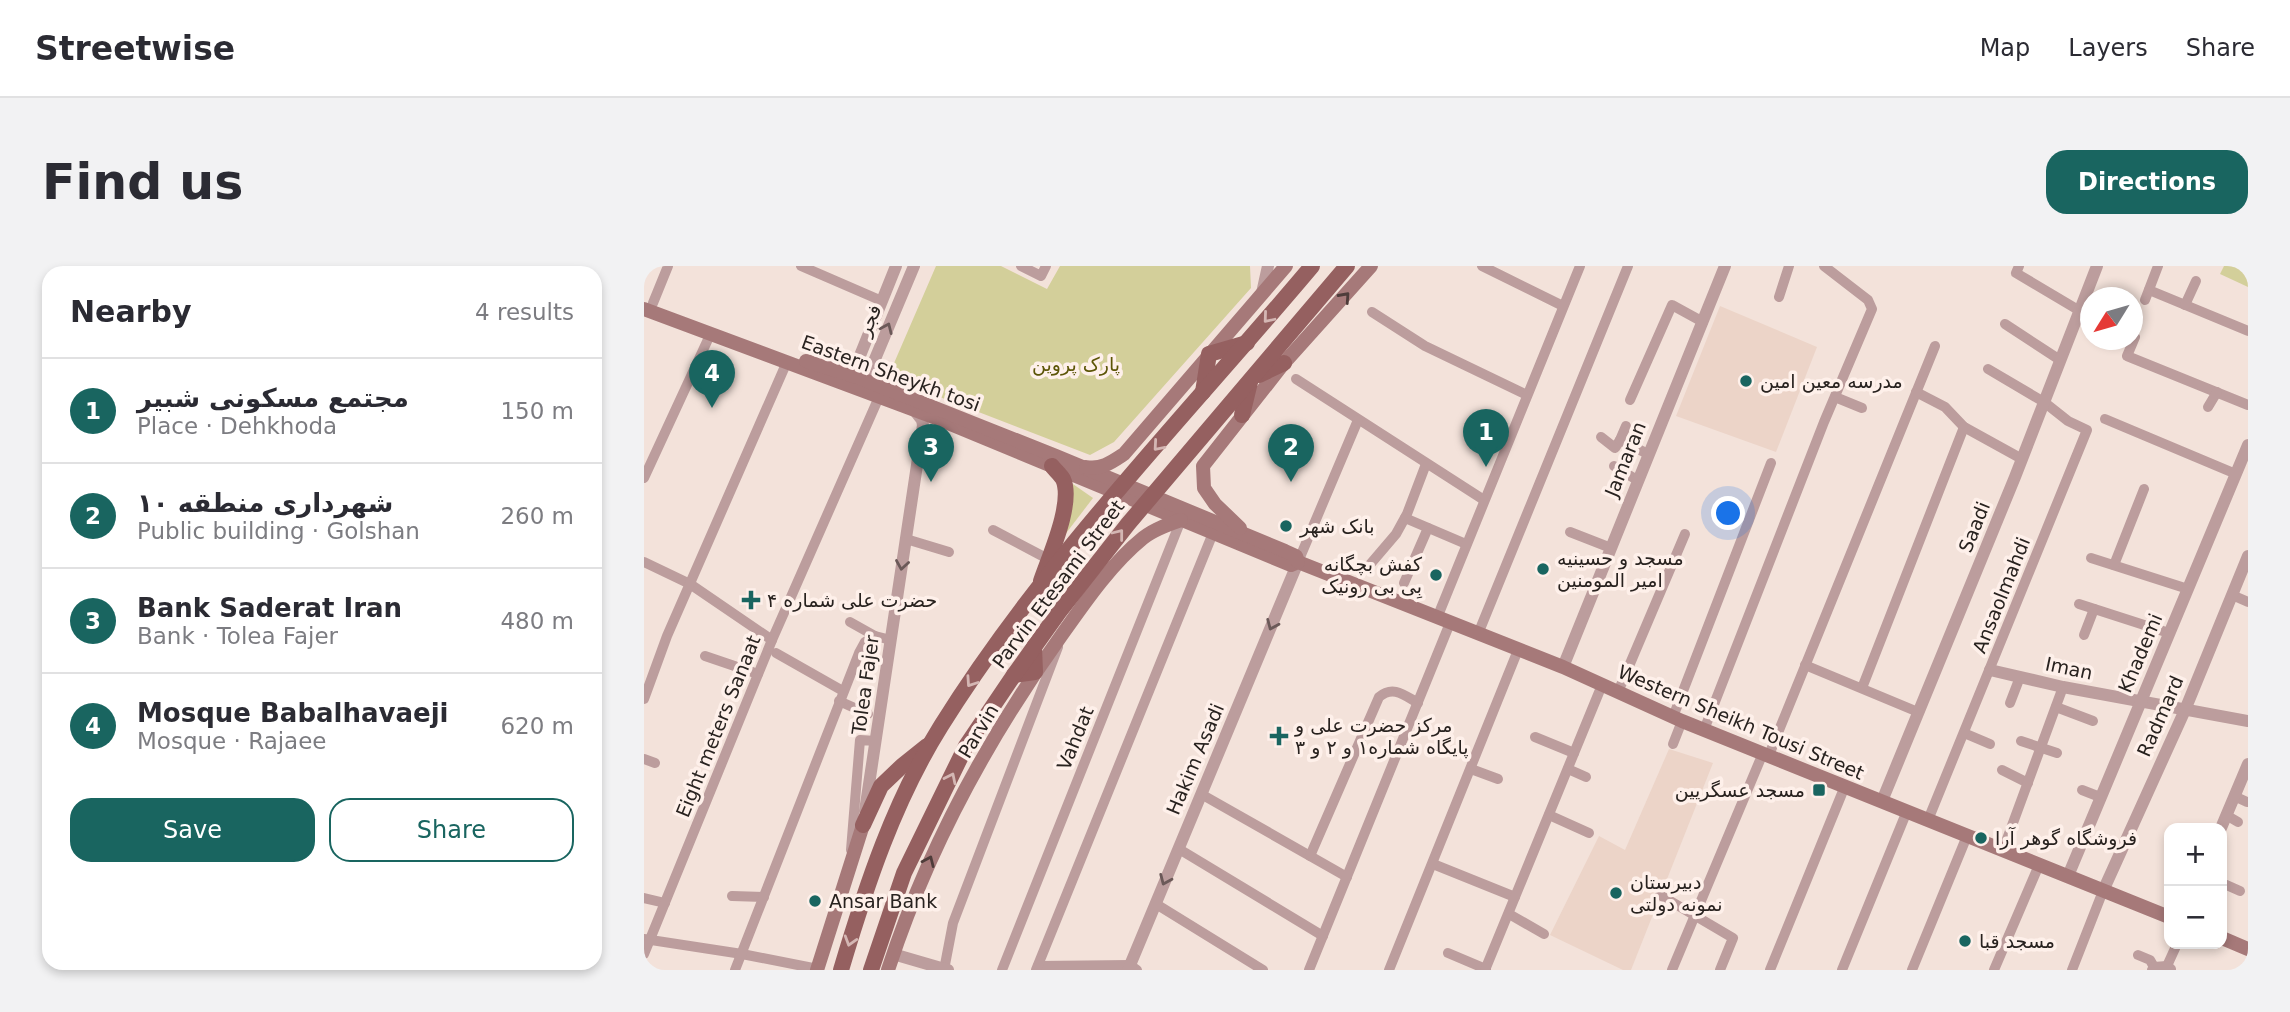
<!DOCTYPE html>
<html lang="en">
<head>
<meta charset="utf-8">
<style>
	:root { --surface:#fff; --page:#f2f2f3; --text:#2b2b33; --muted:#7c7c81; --line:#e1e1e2; --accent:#196560 }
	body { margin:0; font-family:"DejaVu Sans","Noto Naskh Arabic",sans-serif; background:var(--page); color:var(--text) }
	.controls { position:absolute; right:21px; bottom:21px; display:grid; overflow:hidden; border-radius:14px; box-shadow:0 4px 10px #0003 }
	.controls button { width:63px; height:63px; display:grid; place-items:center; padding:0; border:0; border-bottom:2px solid var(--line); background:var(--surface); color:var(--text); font:35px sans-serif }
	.compass { position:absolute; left:1436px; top:21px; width:63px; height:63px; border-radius:50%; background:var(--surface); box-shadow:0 4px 10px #0003; rotate:233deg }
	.you { position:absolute; left:1085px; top:248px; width:24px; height:24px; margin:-18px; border:5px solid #fff; border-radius:50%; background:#1a73e8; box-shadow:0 0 0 10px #1a73e833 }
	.badge { display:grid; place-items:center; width:46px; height:46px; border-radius:50%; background:var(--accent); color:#fff; font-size:23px; font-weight:700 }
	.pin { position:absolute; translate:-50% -58px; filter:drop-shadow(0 2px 4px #0008) }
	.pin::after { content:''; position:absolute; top:37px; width:24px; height:21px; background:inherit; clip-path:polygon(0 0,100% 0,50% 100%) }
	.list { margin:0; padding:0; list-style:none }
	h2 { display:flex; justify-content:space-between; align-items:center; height:91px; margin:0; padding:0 28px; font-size:30px }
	h2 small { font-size:23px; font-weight:400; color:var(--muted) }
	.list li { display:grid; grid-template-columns:46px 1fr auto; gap:21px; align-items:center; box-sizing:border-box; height:105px; padding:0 28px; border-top:2px solid var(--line) }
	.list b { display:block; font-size:26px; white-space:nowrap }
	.list p { margin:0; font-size:23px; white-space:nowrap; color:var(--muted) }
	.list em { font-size:23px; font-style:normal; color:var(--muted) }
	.actions { display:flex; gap:14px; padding:21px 28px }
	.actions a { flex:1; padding:16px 0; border:2px solid var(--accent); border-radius:21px; text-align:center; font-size:24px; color:var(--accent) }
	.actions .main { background:var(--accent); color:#fff }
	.map { position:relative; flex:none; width:1604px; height:704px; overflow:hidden; border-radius:21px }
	header { display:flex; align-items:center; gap:42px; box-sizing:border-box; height:98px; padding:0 35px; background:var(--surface); border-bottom:2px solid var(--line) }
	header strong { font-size:33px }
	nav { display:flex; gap:38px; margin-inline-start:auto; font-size:24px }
	.intro { display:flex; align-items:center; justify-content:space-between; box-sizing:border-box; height:168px; padding:0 42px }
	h1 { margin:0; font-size:49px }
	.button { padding:18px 32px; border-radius:21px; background:var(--accent); color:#fff; font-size:24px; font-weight:700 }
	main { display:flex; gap:42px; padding:0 42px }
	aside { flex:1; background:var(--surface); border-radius:21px; box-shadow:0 4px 10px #0003 }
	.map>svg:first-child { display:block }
	.built { fill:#ecd4c8 }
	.green { fill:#d3cf9a }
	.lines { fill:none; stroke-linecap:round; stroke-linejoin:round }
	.minor { stroke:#bc9d9d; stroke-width:10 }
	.tertiary { stroke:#bc9d9d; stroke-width:12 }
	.secondary { stroke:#a67979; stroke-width:14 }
	.primary { stroke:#956060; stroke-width:16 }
	.oneway { stroke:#4e3c3a }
	.oneway2 { stroke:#d4b6b3 }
	.oneway3 { stroke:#6b5958 }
	.poi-dot { fill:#196560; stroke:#fef0ea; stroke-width:2.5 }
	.labels { text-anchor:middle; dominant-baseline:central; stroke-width:7; stroke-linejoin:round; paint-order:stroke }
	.street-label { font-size:19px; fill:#28221f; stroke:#fef0ea }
	.park-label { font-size:19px; fill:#5c5507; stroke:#fef0ea }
	.poi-label { font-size:19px; fill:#28221f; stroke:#fef0ea; text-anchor:start }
</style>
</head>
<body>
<header>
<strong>Streetwise</strong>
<nav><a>Map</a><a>Layers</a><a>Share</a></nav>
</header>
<div class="intro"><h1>Find us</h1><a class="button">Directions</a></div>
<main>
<aside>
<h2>Nearby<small>4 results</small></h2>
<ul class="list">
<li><span class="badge">1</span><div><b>مجتمع مسکونی شبیر</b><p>Place · Dehkhoda</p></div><em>150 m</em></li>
<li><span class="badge">2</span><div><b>شهرداری منطقه ۱۰</b><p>Public building · Golshan</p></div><em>260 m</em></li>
<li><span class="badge">3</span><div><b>Bank Saderat Iran</b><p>Bank · Tolea Fajer</p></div><em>480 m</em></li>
<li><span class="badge">4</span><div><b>Mosque Babalhavaeji</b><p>Mosque · Rajaee</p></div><em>620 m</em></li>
</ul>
<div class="actions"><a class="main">Save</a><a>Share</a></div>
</aside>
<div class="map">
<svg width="1604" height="704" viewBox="0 0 1604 704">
	<rect width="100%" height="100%" fill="#f3e2da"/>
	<!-- built -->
	<g class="built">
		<path d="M1076 40 1173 81 1132 186 1032 150Z"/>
		<path d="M1025 483 1069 497 987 704H979L906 669 955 570 981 584Z"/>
	</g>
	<!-- green -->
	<g class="green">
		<path d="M292 0H357L403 23 416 0H606L607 22 470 176 446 189 244 111Z"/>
		<path d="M1580 0H1604V21L1576 8Z"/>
		<path d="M426 216 449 232 410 283Z"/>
	</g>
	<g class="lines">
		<!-- minor -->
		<g class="minor">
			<path d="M157 0 238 35"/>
			<path d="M377 0 397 10 402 0"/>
			<path d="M838 0 919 40"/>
			<path d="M1375 0 1372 7 1436 45"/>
			<path d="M1505 24 1604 65"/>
			<path d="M1135 31 1145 0"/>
			<path d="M1501 34 1514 0"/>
			<path d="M9 37 24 0"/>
			<path d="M1541 39 1552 15"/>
			<path d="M728 46 781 80 883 129"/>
			<path d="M1361 58 1416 94"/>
			<path d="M1491 71 1483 90 1604 139"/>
			<path d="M652 113 840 234"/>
			<path d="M1272 126 1301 141 1320 161 1378 193"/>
			<path d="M1191 131 1218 142"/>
			<path d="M986 134 1028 39 1059 56"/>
			<path d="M1564 141 1573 126"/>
			<path d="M1461 153 1592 208"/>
			<path d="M957 171 971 182 976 174 1004 188"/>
			<path d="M976 174 982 160"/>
			<path d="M970 200 993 214"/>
			<path d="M0 212 66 69"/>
			<path d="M761 252 822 278"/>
			<path d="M349 264 404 293"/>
			<path d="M926 266 967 282"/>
			<path d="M262 273 305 286"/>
			<path d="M1447 292 1544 323"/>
			<path d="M0 296 46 318 128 374"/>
			<path d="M654 296 714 154"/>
			<path d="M1470 299 1500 223"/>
			<path d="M723 302 752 268 763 248 782 198"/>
			<path d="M760 317 784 262"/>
			<path d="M1588 329 1604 336"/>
			<path d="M1435 338 1525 367"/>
			<path d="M793 352 936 0"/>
			<path d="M206 356 231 370"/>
			<path d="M834 368 984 0"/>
			<path d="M1440 369 1450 343"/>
			<path d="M132 387 199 425"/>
			<path d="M61 390 114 408"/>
			<path d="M1161 399 1274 446"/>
			<path d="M1218 422 1320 161"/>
			<path d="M974 426 1041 268"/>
			<path d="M0 433 23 370 142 98"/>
			<path d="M195 435 224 448"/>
			<path d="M1366 437 1376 411"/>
			<path d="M1412 441 1449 455"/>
			<path d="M1029 451 1127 197"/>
			<path d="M1060 464 1180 156 1228 43 1224 34 1180 0"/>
			<path d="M1320 467 1346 478"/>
			<path d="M891 471 930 487"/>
			<path d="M1377 475 1413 487"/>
			<path d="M1029 478 1038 455"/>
			<path d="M1125 489 1291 80"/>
			<path d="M0 493 11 497"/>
			<path d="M827 503 854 513"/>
			<path d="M924 503 942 511"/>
			<path d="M1358 504 1384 517"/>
			<path d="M1438 524 1456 531"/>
			<path d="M557 528 703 611"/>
			<path d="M1590 530 1603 536"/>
			<path d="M905 549 945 567"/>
			<path d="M1582 549 1594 556"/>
			<path d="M1284 554 1443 164 1424 155 1400 136 1344 103"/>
			<path d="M535 583 679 670"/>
			<path d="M207 584 216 474 232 475"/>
			<path d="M1359 584 1419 421"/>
			<path d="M666 590 735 431C749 419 760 429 774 437"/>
			<path d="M789 598 871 631"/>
			<path d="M1578 617 1596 625"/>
			<path d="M1016 629 1089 672 1076 704"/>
			<path d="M88 630 120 631"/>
			<path d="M0 632 21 637"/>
			<path d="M512 638 619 704"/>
			<path d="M865 648 900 668"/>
			<path d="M0 673 98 688 174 703"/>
			<path d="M804 687 842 703"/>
			<path d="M0 688 128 374 235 131"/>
			<path d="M1494 689 1506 694 1510 701"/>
			<path d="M394 700 486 699 493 704"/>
			<path d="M1523 700 1533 678"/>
			<path d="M91 704 215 387 221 376 231 370 247 374"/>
			<path d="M300 704 309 657 414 381"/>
			<path d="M358 704 537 254"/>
			<path d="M392 704 569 267"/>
			<path d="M665 704 806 357"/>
			<path d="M745 704 874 384"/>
			<path d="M841 704 958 419"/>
			<path d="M1028 704 1119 487"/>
			<path d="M1126 704 1201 520"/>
			<path d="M1198 704 1263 545"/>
			<path d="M1268 704 1323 570"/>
			<path d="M1350 704 1395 599"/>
			<path d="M1428 704 1459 625"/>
			<path d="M1508 704 1510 701 1523 700 1527 703"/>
		</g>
		<!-- tertiary -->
		<g class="tertiary">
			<path d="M618 27 624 0"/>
			<path d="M205 117 252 0"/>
			<path d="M218 124 270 0"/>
			<path d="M919 401 1081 0"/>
			<path d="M1346 404 1419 421 1604 455"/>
			<path d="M1238 535 1371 211 1453 0"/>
			<path d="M221 545 279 159 278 154 271 145"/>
			<path d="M1577 562 1604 498"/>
			<path d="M1424 610 1604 179"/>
			<path d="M1459 625 1541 444 1604 290"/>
			<path d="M249 688 304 704"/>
			<path d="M484 704 654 296"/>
		</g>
		<!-- secondary -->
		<g class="secondary">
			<path d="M0 43 292 152 647 299 654 296 919 401 1038 455 1525 651"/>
			<path d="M162 95 213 111 412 190 641 285 652 290 654 296"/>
			<path d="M442 201C457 204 468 196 480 188L642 0"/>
			<path d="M596 262 571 238 560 222 559 200 640 97 727 0"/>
			<path d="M1578 672 1604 683"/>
			<path d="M173 704 219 559"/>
			<path d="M244 704C283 584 344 472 417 370 441 336 467 298 499 272 510 263 525 258 537 254"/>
		</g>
		<!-- primary -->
		<g class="primary">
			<path d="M615 109 640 97"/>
			<path d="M559 126 565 88 603 77"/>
			<path d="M598 149 606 116"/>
			<path d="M397 315C405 291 430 237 419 213 416 208 411 204 408 200"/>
			<path d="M370 409 391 406 390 381"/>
			<path d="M219 559 237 520 258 500 283 480"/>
			<path d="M197 704C222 620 250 535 297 460 401 293 542 150 668 0"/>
			<path d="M227 704 260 607 322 480 370 409 415 346 484 258 703 0"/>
		</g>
	</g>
	<!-- one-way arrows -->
	<defs><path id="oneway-chevron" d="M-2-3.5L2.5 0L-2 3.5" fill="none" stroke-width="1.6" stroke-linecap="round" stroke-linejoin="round" transform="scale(1.75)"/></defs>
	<g class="oneway">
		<use href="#oneway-chevron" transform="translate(701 31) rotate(-48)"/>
		<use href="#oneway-chevron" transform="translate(285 595) rotate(-66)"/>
	</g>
	<g class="oneway2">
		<use href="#oneway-chevron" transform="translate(624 52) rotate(130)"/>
		<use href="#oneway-chevron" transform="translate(514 180) rotate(131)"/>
		<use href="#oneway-chevron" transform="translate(475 268) rotate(-52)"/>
		<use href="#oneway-chevron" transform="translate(327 416) rotate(124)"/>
		<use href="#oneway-chevron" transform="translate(307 512) rotate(-64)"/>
		<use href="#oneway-chevron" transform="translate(206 675) rotate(107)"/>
	</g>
	<g class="oneway3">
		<use href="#oneway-chevron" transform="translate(243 62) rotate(-66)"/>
		<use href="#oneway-chevron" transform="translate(258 299) rotate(99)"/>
		<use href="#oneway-chevron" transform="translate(628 359) rotate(113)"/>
		<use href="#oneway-chevron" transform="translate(521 614) rotate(113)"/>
	</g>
	<!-- markers -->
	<g class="poi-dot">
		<circle cx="1102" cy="115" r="7"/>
		<circle cx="642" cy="260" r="7"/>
		<circle cx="899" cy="303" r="7"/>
		<circle cx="792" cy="309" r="7"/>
		<path d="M103.5 323.5h7v7h7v7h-7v7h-7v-7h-7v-7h7z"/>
		<path d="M631.5 459.5h7v7h7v7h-7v7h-7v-7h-7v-7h7z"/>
		<rect x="1168" y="517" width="14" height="14" rx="3.5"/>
		<circle cx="1337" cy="572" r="7"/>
		<circle cx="972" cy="627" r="7"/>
		<circle cx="171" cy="635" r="7"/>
		<circle cx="1321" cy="675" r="7"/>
	</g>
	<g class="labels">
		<!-- street labels -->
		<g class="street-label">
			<text transform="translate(225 54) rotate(-66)">فجر</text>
			<text transform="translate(247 107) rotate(20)">Eastern Sheykh tosi</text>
			<text transform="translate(981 193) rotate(-68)">Jamaran</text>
			<text transform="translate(1330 261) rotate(-68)">Saadi</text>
			<text transform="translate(414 318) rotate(-53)">Parvin Etesami Street</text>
			<text transform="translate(1357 329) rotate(-68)">Ansaolmahdi</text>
			<text transform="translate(1496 387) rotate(-67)">Khademi</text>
			<text transform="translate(1425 402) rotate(12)">Iman</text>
			<text transform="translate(221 419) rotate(-82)">Tolea Fajer</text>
			<text transform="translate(1516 450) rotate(-66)">Radmard</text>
			<text transform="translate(1097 456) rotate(23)">Western Sheikh Tousi Street</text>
			<text transform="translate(74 460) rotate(-68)">Eight meters Sanaat</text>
			<text transform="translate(334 465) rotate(-59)">Parvin</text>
			<text transform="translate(431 472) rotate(-68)">Vahdat</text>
			<text transform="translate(551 493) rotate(-67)">Hakim Asadi</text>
		</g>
		<!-- park labels -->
		<g class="park-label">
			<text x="432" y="98">پارک پروین</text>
		</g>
		<!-- poi labels -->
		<g class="poi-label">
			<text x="1116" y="115">مدرسه معین امین</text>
			<text x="656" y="260">بانک شهر</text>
			<text x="913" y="292">مسجد و حسینیه<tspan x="913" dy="22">امیر المومنین</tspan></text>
			<text x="778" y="298" text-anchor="end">کفش بچگانه<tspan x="778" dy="22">بِی بی رونیک</tspan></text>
			<text x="123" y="334">حضرت علی شماره ۴</text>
			<text x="651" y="459">مرکز حضرت علی و<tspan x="651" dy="22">پایگاه شماره۱ و ۲ و ۳</tspan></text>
			<text x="1161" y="524" text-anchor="end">مسجد عسگریین</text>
			<text x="1351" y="572">فروشگاه گوهر آرا</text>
			<text x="986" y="616">دبیرستان<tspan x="986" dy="22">نمونه دولتی</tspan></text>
			<text x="185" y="635">Ansar Bank</text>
			<text x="1335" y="675">مسجد قبا</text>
		</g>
	</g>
</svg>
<div class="controls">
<button>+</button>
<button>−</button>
</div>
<svg class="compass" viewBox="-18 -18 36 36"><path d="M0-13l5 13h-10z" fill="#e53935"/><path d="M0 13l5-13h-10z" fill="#7c7c81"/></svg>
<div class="you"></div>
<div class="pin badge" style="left:842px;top:201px">1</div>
<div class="pin badge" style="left:647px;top:216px">2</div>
<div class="pin badge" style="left:287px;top:216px">3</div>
<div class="pin badge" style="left:68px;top:142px">4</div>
</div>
</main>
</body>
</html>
